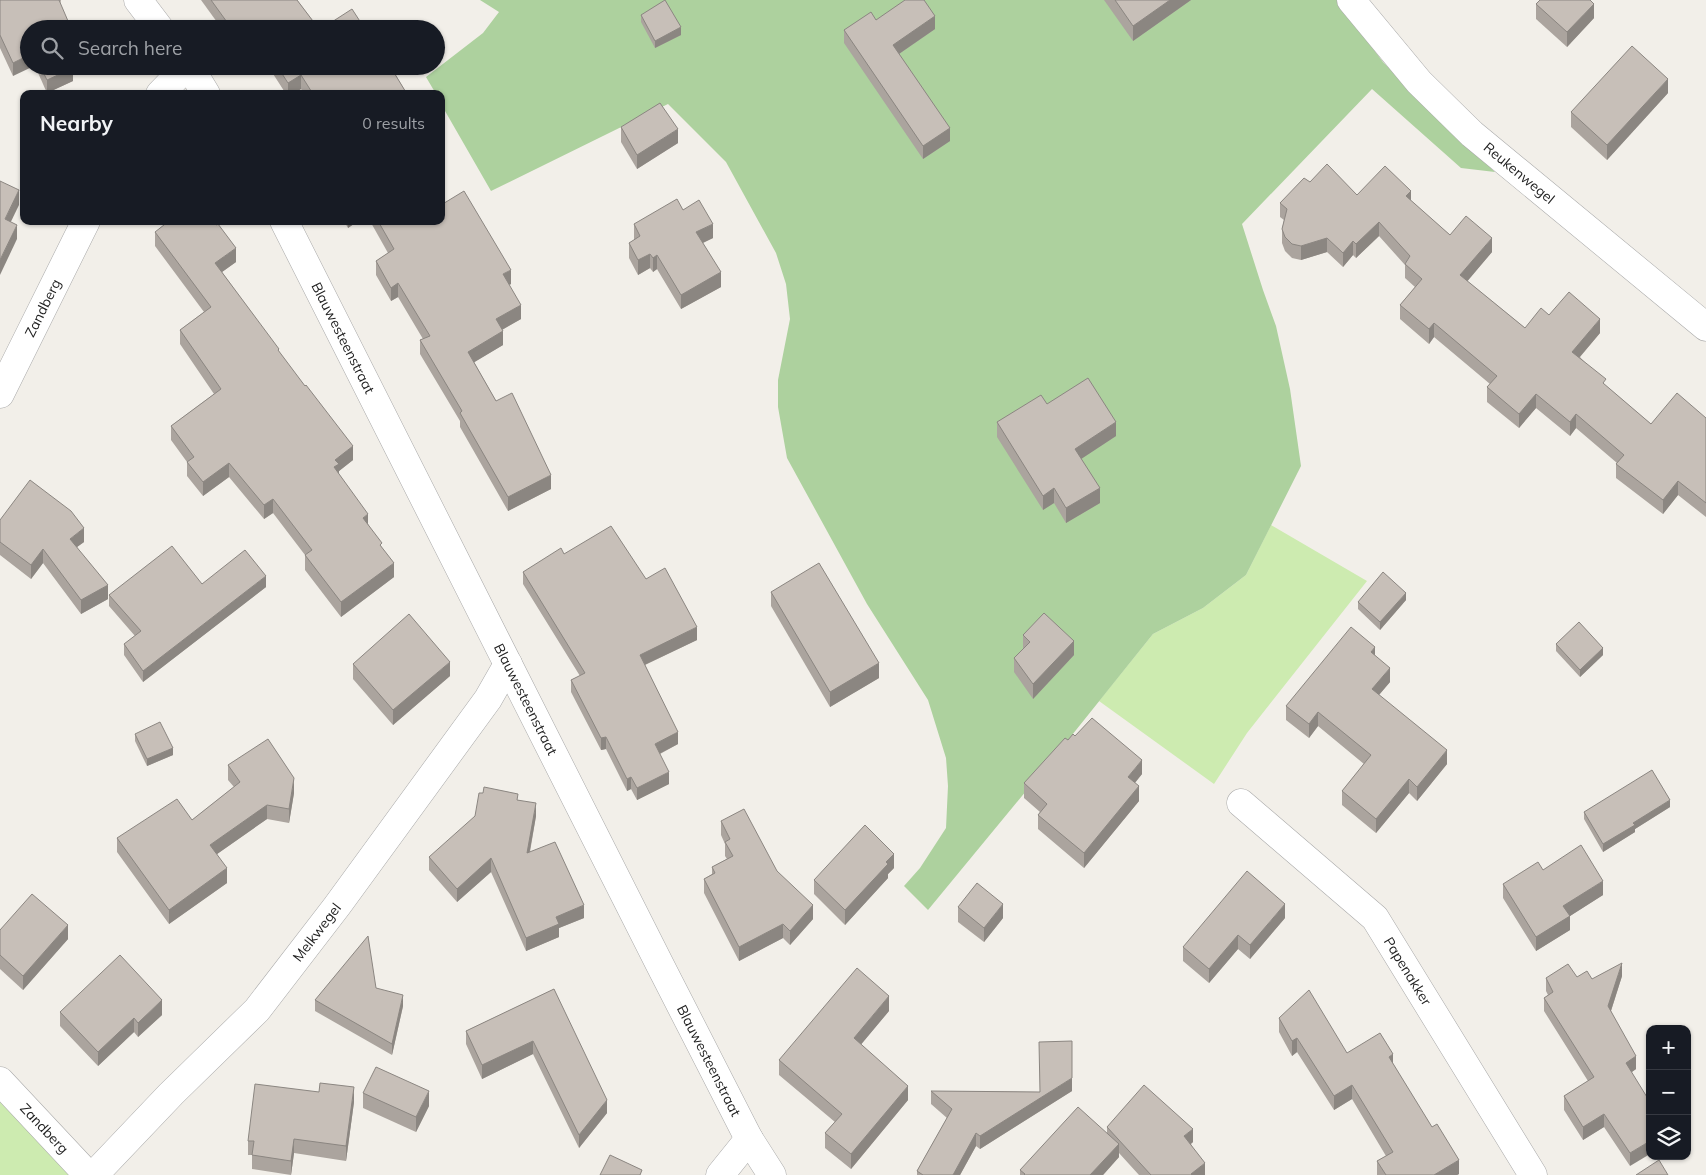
<!DOCTYPE html>
<html lang="en">
<head>
<meta charset="utf-8">
<style>
	:root { --surface:#171b24; --page:#20242c; --text:#f1f3f6; --muted:#9ea1a6; --line:#363941 }
	body { margin:0; font-family:Mulish,sans-serif; background:var(--page); color:var(--text) }
	.controls { position:absolute; right:15px; bottom:15px; display:grid; overflow:hidden; border-radius:10px; box-shadow:0 1px 4px #0004 }
	.controls button { width:45px; height:45px; display:grid; place-items:center; padding:0; border:0; border-bottom:1px solid var(--line); background:var(--surface); color:var(--text); font:25px sans-serif }
	.list { margin:0; padding:0; list-style:none }
	h2 { display:flex; justify-content:space-between; align-items:center; height:65px; margin:0; padding:0 20px; font-size:21px }
	h2 small { font-size:16px; font-weight:400; color:var(--muted) }
	.icon { flex:none; width:28px; height:28px; fill:none; stroke:currentColor; stroke-width:2; stroke-linecap:round; stroke-linejoin:round }
	.map { position:relative; flex:none; width:1706px; height:1175px; overflow:hidden }
	.search { position:absolute; background:var(--surface); box-shadow:0 1px 4px #0004; left:20px; top:20px; width:425px; height:55px; display:flex; align-items:center; gap:12px; box-sizing:border-box; padding:0 18px; border-radius:28px; color:var(--muted); font-size:19px }
	.panel { position:absolute; background:var(--surface); box-shadow:0 1px 4px #0004; left:20px; top:90px; width:425px; height:135px; border-radius:10px }
	.map>svg:first-child { display:block }
	.grass { fill:#cdebb0 }
	.forest { fill:#add19e }
	.lines { fill:none; stroke-linecap:round; stroke-linejoin:round }
	.minor-casing { stroke:#a9a9a9; stroke-width:29 }
	.minor { stroke:#fff; stroke-width:28 }
	.wall { fill:#aba49e }
	.shaded-wall { fill:#8b8681 }
	.building { fill:#c7bfb8; stroke:#8b8681 }
	.labels { text-anchor:middle; dominant-baseline:central; stroke-width:4.5; stroke-linejoin:round; paint-order:stroke }
	.street-label { font-size:14px; fill:#222; stroke:#fff }
</style>
</head>
<body>
<div class="map">
<svg width="1706" height="1175" viewBox="0 0 1706 1175">
	<rect width="100%" height="100%" fill="#f2efe9"/>
	<!-- grass -->
	<g class="grass">
		<path d="M1271 525 1367 581 1247 733 1214 784 1099 701 1153 634 1203 608 1246 575Z"/>
		<path d="M0 1099 70 1175H0Z"/>
	</g>
	<!-- forest -->
	<path class="forest" d="M480 0H1337L1383 62 1495 172 1461 168 1372 89 1242 224 1263 290 1276 326 1290 389 1301 466 1246 575 1203 608 1153 634 1064 745 928 910 904 886 920 868 946 828 948 786 946 758 928 700 867 604 787 458 778 407V380L790 319 786 284 776 253 726 162 668 104 491 191 441 104V94H436L426 77 483 33 499 12Z"/>
	<g class="lines">
		<defs>
			<g id="minor">
				<path d="M138 0 160 29"/>
				<path id="s1" d="M1351 0 1419 82 1472 134 1706 327"/>
				<path d="M189 66 206 94"/>
				<path d="M160 94 187 66"/>
				<path id="s2" d="M284 221 659 963 749 1139 772 1175"/>
				<path id="s3" d="M0 394 86 221"/>
				<path id="s4" d="M1241 803 1375 918 1533 1175"/>
				<path id="s5" d="M0 1081 88 1175"/>
				<path id="s6" d="M94 1175 171 1094 257 1010 337 906 488 699 508 664"/>
				<path d="M720 1175 749 1139"/>
			</g>
		</defs>
		<!-- minor casing -->
		<use href="#minor" class="minor-casing"/>
		<!-- minor -->
		<use href="#minor" class="minor"/>
	</g>
	<!-- wall -->
	<g class="wall">
		<path d="M0 0H61L60 4 71 29H29L13 76 0 48Z"/>
		<path d="M201 0H297L319 29H222Z"/>
		<path d="M1104 0H1191L1133 41Z"/>
		<path d="M1536 4 1594 18 1567 47 1536 19Z"/>
		<path d="M641 15 681 35 655 48 641 22Z"/>
		<path d="M876 20 935 29 899 54 950 141 923 159 844 43V30Z"/>
		<path d="M35 66H72L73 81 47 93Z"/>
		<path d="M268 66H400V70L395 74 407 94H304L301 89 293 94H286Z"/>
		<path d="M1668 93 1607 160 1571 127V112Z"/>
		<path d="M621 127 678 143 637 169 621 142Z"/>
		<path d="M1310 182 1357 195 1411 201 1450 235 1492 252 1467 281 1525 328 1549 315 1600 333 1580 357 1606 386 1651 424 1706 418V517L1678 495 1663 514 1616 478V464L1617 463 1576 428 1570 436 1536 408 1519 428 1487 402V387L1490 384 1434 337 1429 344 1400 319V305L1415 287 1405 278V265L1379 236 1356 258 1353 255 1343 267 1327 252 1301 260 1292 258 1285 251 1282 243V229L1284 220 1280 217V203Z"/>
		<path d="M683 210 713 238 703 243 721 287 681 309 657 269 653 272 650 268 638 275 629 258V243L634 240V224Z"/>
		<path d="M344 221H358L348 228Z"/>
		<path d="M370 221H441L511 284 509 285 521 319 502 330 503 345 474 362 496 401 551 489 508 511 460 427V421L420 354V340L423 339 398 297 391 301 376 275V261L388 253Z"/>
		<path d="M155 232 236 262 222 272 279 352 353 460 339 471V474L382 548 394 577 341 617 305 570V555L273 513 264 519 229 477 203 496 187 476V462L171 440V426L214 394 180 344V330L204 312 155 246Z"/>
		<path d="M1047 404 1116 436 1081 459 1100 503 1066 523 1054 503 1043 510 997 437V422Z"/>
		<path d="M0 520 84 542 77 547 108 599 81 614 43 563 31 579 0 555Z"/>
		<path d="M564 554 646 579 697 640 645 665 678 744 660 754 669 784 637 800 631 789 627 791 606 749 601 750 571 692V680L580 676 523 584V572Z"/>
		<path d="M202 584 266 587 143 682 124 655V644L135 636 109 606V595Z"/>
		<path d="M771 592 879 678 830 707 771 606Z"/>
		<path d="M1406 600 1380 630 1358 609V602Z"/>
		<path d="M1023 635 1074 655 1033 699 1014 672V658L1023 649Z"/>
		<path d="M1556 644 1603 655 1580 677 1556 651Z"/>
		<path d="M1375 655 1390 682 1379 695 1447 764 1417 801 1409 793 1376 833 1342 805V791L1364 764 1318 726 1309 738 1286 720V706Z"/>
		<path d="M353 664 450 676 393 725 353 679Z"/>
		<path d="M135 734 173 755 147 766 135 741Z"/>
		<path d="M1068 740 1142 774 1135 783 1139 801 1084 868 1038 829V815L1040 812 1024 798V783Z"/>
		<path d="M228 765 294 793 289 823 267 819 217 854 227 883 169 924 117 852V838L192 820 234 787 228 780Z"/>
		<path d="M518 800 536 816 530 852 584 918 559 928V937L526 951 491 872 457 902 429 870V857Z"/>
		<path d="M1670 807 1635 829V832L1603 852 1584 819V812Z"/>
		<path d="M721 821 777 871 813 919 790 945 783 938 739 961 704 893V879L712 874V867L727 859 725 856V844L721 835Z"/>
		<path d="M894 868 888 874V878L845 925 814 894V880Z"/>
		<path d="M1543 870 1603 895 1570 916V930L1536 951 1503 898V884Z"/>
		<path d="M958 907 1003 918 984 942 958 922Z"/>
		<path d="M1285 918 1250 959 1238 949 1209 983 1183 961V947Z"/>
		<path d="M0 930 68 939 23 990 0 969Z"/>
		<path d="M1622 976 1611 1011 1636 1069 1632 1072 1630 1166 1604 1127 1583 1140 1564 1110V1096L1588 1081 1544 1011V998L1548 995 1546 991V978L1577 977 1592 979Z"/>
		<path d="M554 989 607 1113 579 1148 533 1054 482 1079 466 1044V1031Z"/>
		<path d="M315 1000 403 1006 392 1055 315 1011Z"/>
		<path d="M889 1011 861 1044 908 1100 851 1169 825 1148V1133L835 1122 779 1075V1060Z"/>
		<path d="M60 1012 162 1015 138 1037 134 1032 98 1066 60 1026Z"/>
		<path d="M1279 1018 1347 1053 1393 1064 1459 1174 1457 1175H1377V1161L1386 1156 1352 1099 1334 1110 1297 1052 1292 1056 1279 1032Z"/>
		<path d="M931 1091 1040 1092 1072 1091 980 1149 976 1146 960 1175H917V1171L947 1118 931 1104Z"/>
		<path d="M363 1093 429 1106 416 1132 363 1108Z"/>
		<path d="M354 1102 346 1161 294 1153 291 1175 252 1169V1155H248V1141Z"/>
		<path d="M1107 1127 1193 1142 1191 1144 1205 1175H1139L1119 1153V1157L1103 1175H1020V1170L1107 1133Z"/>
	</g>
	<!-- shaded-wall -->
	<g class="shaded-wall">
		<path d="M1170 0H1191L1133 41V26Z"/>
		<path d="M1594 4V18L1567 47V32Z"/>
		<path d="M935 16V29L893 58V45Z"/>
		<path d="M681 27V35L655 48V41Z"/>
		<path d="M29 55V66H34L13 76V63Z"/>
		<path d="M389 66H400V70L389 78Z"/>
		<path d="M73 68V81L47 93V80Z"/>
		<path d="M301 75V89L293 94H288V83Z"/>
		<path d="M1668 79V93L1607 160V145Z"/>
		<path d="M950 128V141L923 159V146Z"/>
		<path d="M678 129V143L637 169V155Z"/>
		<path d="M19 190V205L5 234V219Z"/>
		<path d="M1411 191V205L1406 196Z"/>
		<path d="M348 221H358L348 228Z"/>
		<path d="M1379 222V236L1356 258V244Z"/>
		<path d="M713 224V238L696 246V232Z"/>
		<path d="M17 225V239L0 275V260Z"/>
		<path d="M1327 238V252L1301 260V246Z"/>
		<path d="M1492 238V252L1460 290V275Z"/>
		<path d="M1353 241V255L1343 267V253Z"/>
		<path d="M236 248V262L215 277V263Z"/>
		<path d="M650 254V268L638 275V260Z"/>
		<path d="M657 255V269L653 272V258Z"/>
		<path d="M511 270V284L503 288V274Z"/>
		<path d="M721 272V287L681 309V295Z"/>
		<path d="M398 283V297L391 301V288Z"/>
		<path d="M521 305V319L496 333V319Z"/>
		<path d="M1600 319V333L1572 366V352Z"/>
		<path d="M1434 323V337L1429 344V329Z"/>
		<path d="M503 331V345L468 366V352Z"/>
		<path d="M1536 394V408L1519 428V414Z"/>
		<path d="M1576 414V428L1570 436V422Z"/>
		<path d="M1116 422V436L1075 463V449Z"/>
		<path d="M353 446V460L339 471V478L334 467 335 460Z"/>
		<path d="M229 463V477L203 496V482Z"/>
		<path d="M551 475V489L508 511V497Z"/>
		<path d="M1678 481V495L1663 514V500Z"/>
		<path d="M1054 488V503L1043 510V496Z"/>
		<path d="M1100 488V503L1066 523V508Z"/>
		<path d="M273 499V513L264 519V505Z"/>
		<path d="M368 514V528L363 518Z"/>
		<path d="M84 528V542L70 552V539Z"/>
		<path d="M43 549V563L31 579V565Z"/>
		<path d="M394 563V577L341 617V602Z"/>
		<path d="M266 576V587L143 682V671Z"/>
		<path d="M108 585V599L81 614V600Z"/>
		<path d="M1406 593V600L1380 630V622Z"/>
		<path d="M697 627V640L640 667V655Z"/>
		<path d="M1074 641V655L1033 699V684Z"/>
		<path d="M1375 647V661L1371 652Z"/>
		<path d="M1603 648V655L1580 677V670Z"/>
		<path d="M450 662V676L393 725V710Z"/>
		<path d="M879 663V678L830 707V692Z"/>
		<path d="M1390 668V682L1372 703V689Z"/>
		<path d="M1318 712V726L1309 738V724Z"/>
		<path d="M678 732V744L655 756V744Z"/>
		<path d="M606 737V749L601 750V738Z"/>
		<path d="M173 748V755L147 766V759Z"/>
		<path d="M1447 750V764L1417 801V787Z"/>
		<path d="M1142 760V774L1128 791V777Z"/>
		<path d="M669 772V784L637 800V788Z"/>
		<path d="M631 777V789L627 791V779Z"/>
		<path d="M294 778V793L289 823V809Z"/>
		<path d="M1409 779V793L1376 833V819Z"/>
		<path d="M1139 786V801L1084 868V853Z"/>
		<path d="M1670 800V807L1635 829V832L1603 852V844L1633 823Z"/>
		<path d="M536 803V816L527 866V853Z"/>
		<path d="M267 805V819L210 859V845Z"/>
		<path d="M894 854V868L888 874V878L845 925V910L886 862Z"/>
		<path d="M491 858V872L457 902V889Z"/>
		<path d="M227 868V883L169 924V910Z"/>
		<path d="M1603 881V895L1570 916V930L1536 951V937L1563 906Z"/>
		<path d="M1003 904V918L984 942V928Z"/>
		<path d="M1285 904V918L1250 959V945Z"/>
		<path d="M584 905V918L559 928V937L526 951V938L556 917Z"/>
		<path d="M813 905V919L790 945V931Z"/>
		<path d="M783 924V938L739 961V947Z"/>
		<path d="M68 925V939L23 990V976Z"/>
		<path d="M1238 935V949L1209 983V969Z"/>
		<path d="M1622 963V976L1608 1020V1006Z"/>
		<path d="M403 995V1006L392 1055V1044Z"/>
		<path d="M889 996V1011L854 1053V1038Z"/>
		<path d="M162 1000V1015L138 1037V1023Z"/>
		<path d="M134 1018V1032L98 1066V1052Z"/>
		<path d="M1297 1038V1052L1292 1056V1041Z"/>
		<path d="M533 1041V1054L482 1079V1065Z"/>
		<path d="M1393 1054V1069L1389 1057Z"/>
		<path d="M1636 1056V1069L1626 1076V1063Z"/>
		<path d="M1072 1078V1091L980 1149V1136Z"/>
		<path d="M1352 1085V1099L1334 1110V1096Z"/>
		<path d="M908 1086V1100L851 1169V1154Z"/>
		<path d="M354 1087V1102L346 1161V1146Z"/>
		<path d="M429 1091V1106L416 1132V1117Z"/>
		<path d="M607 1100V1113L579 1148V1135Z"/>
		<path d="M1604 1114V1127L1583 1140V1127Z"/>
		<path d="M1193 1129V1142L1184 1149V1136Z"/>
		<path d="M976 1133V1146L960 1175H953Z"/>
		<path d="M294 1139V1153L291 1175V1161Z"/>
		<path d="M1650 1141V1154L1630 1166V1153Z"/>
		<path d="M1119 1144V1157L1103 1175H1090Z"/>
		<path d="M1459 1160V1174L1457 1175H1434Z"/>
		<path d="M1205 1163V1175H1191V1174Z"/>
	</g>
	<!-- building -->
	<g class="building">
		<path d="M0 0H59L71 28 70 29H29V55L13 63 0 35Z"/>
		<path d="M211 0H297L319 29H232Z"/>
		<path d="M665 0 681 27 655 41 641 15Z"/>
		<path d="M905 0H924L935 16 893 45 950 128 923 146 844 30 871 12 876 20Z"/>
		<path d="M1115 0H1170L1133 26Z"/>
		<path d="M1540 0H1590L1594 4 1567 32 1536 4Z"/>
		<path d="M352 9 365 29H321Z"/>
		<path d="M1632 46 1668 79 1607 145 1571 112Z"/>
		<path d="M40 66H72L73 68 47 80Z"/>
		<path d="M277 66H390L407 94H313L301 75 288 83Z"/>
		<path d="M660 103 678 129 637 155 621 127Z"/>
		<path d="M1327 164 1357 195 1385 166 1411 191 1406 196 1450 235 1466 216 1492 238 1460 275 1525 328 1541 308 1549 315 1569 292 1600 319 1572 352 1606 379 1603 383 1651 424 1677 393 1706 418V503L1678 481 1663 500 1616 464 1624 455 1576 414 1570 422 1536 394 1519 414 1487 387 1497 376 1434 323 1429 329 1400 305 1422 279 1405 264 1410 256 1379 222 1356 244 1353 241 1343 253 1327 238 1301 246 1292 244 1285 237 1282 229 1287 209 1280 203 1304 178 1310 182Z"/>
		<path d="M0 181 19 190 5 219 17 225 0 260Z"/>
		<path d="M464 191 511 270 503 274 521 305 496 319 503 331 468 352 496 401 512 393 551 475 508 497 460 413 462 411 420 340 430 336 398 283 391 288 376 261 394 249 378 221H441V205Z"/>
		<path d="M677 199 683 210 699 200 713 224 696 232 721 272 681 295 657 255 653 258 650 254 638 260 629 243 640 236 634 224Z"/>
		<path d="M169 221H213L216 225 218 224 236 248 215 263 279 349 278 350 305 386 306 385 353 446 335 460 339 464 334 467 368 514 363 518 382 543 380 545 394 563 341 602 305 555 312 550 273 499 264 505 229 463 203 482 187 462 194 457 171 426 221 389 180 330 211 307 155 232Z"/>
		<path d="M1088 378 1116 422 1075 449 1100 488 1066 508 1054 488 1043 496 997 422 1041 395 1047 404Z"/>
		<path d="M30 480 71 511 84 528 70 539 108 585 81 600 43 549 31 565 0 542V520Z"/>
		<path d="M611 526 646 579 665 568 697 627 640 655 678 732 655 744 669 772 637 788 631 777 627 779 606 737 601 738 571 680 585 673 523 572 561 548 564 554Z"/>
		<path d="M172 546 202 584 245 550 266 576 143 671 124 644 141 631 109 595Z"/>
		<path d="M819 563 879 663 830 692 771 592Z"/>
		<path d="M1383 572 1406 593 1380 622 1358 602Z"/>
		<path d="M1044 613 1074 641 1033 684 1014 658 1030 642 1023 635Z"/>
		<path d="M409 614 450 662 393 710 353 664Z"/>
		<path d="M1579 622 1603 648 1580 670 1556 644Z"/>
		<path d="M1351 627 1375 647 1371 652 1390 668 1372 689 1447 750 1417 787 1409 779 1376 819 1342 791 1371 755 1318 712 1309 724 1286 706Z"/>
		<path d="M1092 718 1142 760 1128 777 1139 786 1084 853 1038 815 1047 804 1024 783 1065 738 1068 740 1073 734 1075 736Z"/>
		<path d="M160 722 173 748 147 759 135 734Z"/>
		<path d="M268 739 294 778 289 809 267 805 210 845 227 868 169 910 117 838 177 799 192 820 240 782 228 765Z"/>
		<path d="M1652 770 1670 800 1633 823 1635 825 1603 844 1584 812Z"/>
		<path d="M484 787 518 794 517 800 536 803 527 853 555 842 584 905 556 917 559 924 526 938 491 858 457 889 429 857 475 816 479 793H483Z"/>
		<path d="M744 809 777 871 813 905 790 931 783 924 739 947 704 879 715 873 712 867 733 856 725 842 730 839 721 821Z"/>
		<path d="M865 825 894 854 886 862 888 864 845 910 814 880Z"/>
		<path d="M1581 845 1603 881 1563 906 1570 916 1536 937 1503 884 1538 862 1543 870Z"/>
		<path d="M1247 871 1285 904 1250 945 1238 935 1209 969 1183 947Z"/>
		<path d="M977 883 1003 904 984 928 958 907Z"/>
		<path d="M32 894 68 925 23 976 0 955V930Z"/>
		<path d="M368 936 376 988 403 995 392 1044 315 1000Z"/>
		<path d="M120 955 162 1000 138 1023 134 1018 98 1052 60 1012Z"/>
		<path d="M1622 963 1608 1006 1636 1056 1626 1063 1650 1102V1141L1630 1153 1604 1114 1583 1127 1564 1096 1594 1077 1544 998 1553 992 1546 978 1568 964 1577 977 1587 971 1592 979Z"/>
		<path d="M857 968 889 996 854 1038 908 1086 851 1154 825 1133 842 1114 779 1060Z"/>
		<path d="M554 989 607 1100 579 1135 533 1041 482 1065 466 1031Z"/>
		<path d="M1309 990 1347 1053 1380 1033 1393 1054 1389 1057 1432 1127 1437 1124 1459 1160 1434 1175H1386L1377 1161 1393 1152 1352 1085 1334 1096 1297 1038 1292 1041 1279 1018Z"/>
		<path d="M1072 1041V1078L980 1136 976 1133 953 1175H923L917 1171 952 1109 931 1091 1040 1092 1039 1042Z"/>
		<path d="M376 1067 429 1091 416 1117 363 1093Z"/>
		<path d="M320 1083 354 1087 346 1146 294 1139 291 1161 252 1155 254 1141H248L255 1084 319 1092Z"/>
		<path d="M1144 1085 1193 1129 1184 1136 1205 1163 1191 1174 1192 1175H1151L1107 1127Z"/>
		<path d="M1078 1107 1119 1144 1090 1175H1024L1025 1174 1020 1170Z"/>
		<path d="M610 1155 642 1170 640 1175H600Z"/>
		<path d="M1659 1160 1668 1175H1636Z"/>
	</g>
	<g class="labels">
		<!-- street labels -->
		<g class="street-label">
			<text stroke="none"><textPath href="#s1" startOffset="242">Reukenwegel</textPath></text>
			<text stroke="none"><textPath href="#s3" startOffset="96">Zandberg</textPath></text>
			<text stroke="none"><textPath href="#s2" startOffset="131">Blauwesteenstraat</textPath></text>
			<text stroke="none"><textPath href="#s2" startOffset="536">Blauwesteenstraat</textPath></text>
			<text stroke="none"><textPath href="#s6" startOffset="330">Melkwegel</textPath></text>
			<text stroke="none"><textPath href="#s4" startOffset="239">Papenakker</textPath></text>
			<text stroke="none"><textPath href="#s2" startOffset="941">Blauwesteenstraat</textPath></text>
			<text stroke="none"><textPath href="#s5" startOffset="65">Zandberg</textPath></text>
		</g>
	</g>
</svg>
<div class="controls">
<button>+</button>
<button>−</button>
<button><svg class="icon" aria-label="layers" viewBox="0 0 24 24"><path d="M12 4l9 5-9 5-9-5zM3 14l9 5 9-5"/></svg></button>
</div>
<div class="search"><svg class="icon" aria-label="search" viewBox="0 0 24 24"><circle cx="10" cy="10" r="6"/><path d="M15 15l6 6"/></svg>Search here</div>
<section class="panel">
<h2>Nearby<small>0 results</small></h2>
<ul class="list">
</ul>
</section>
</div>
</body>
</html>
